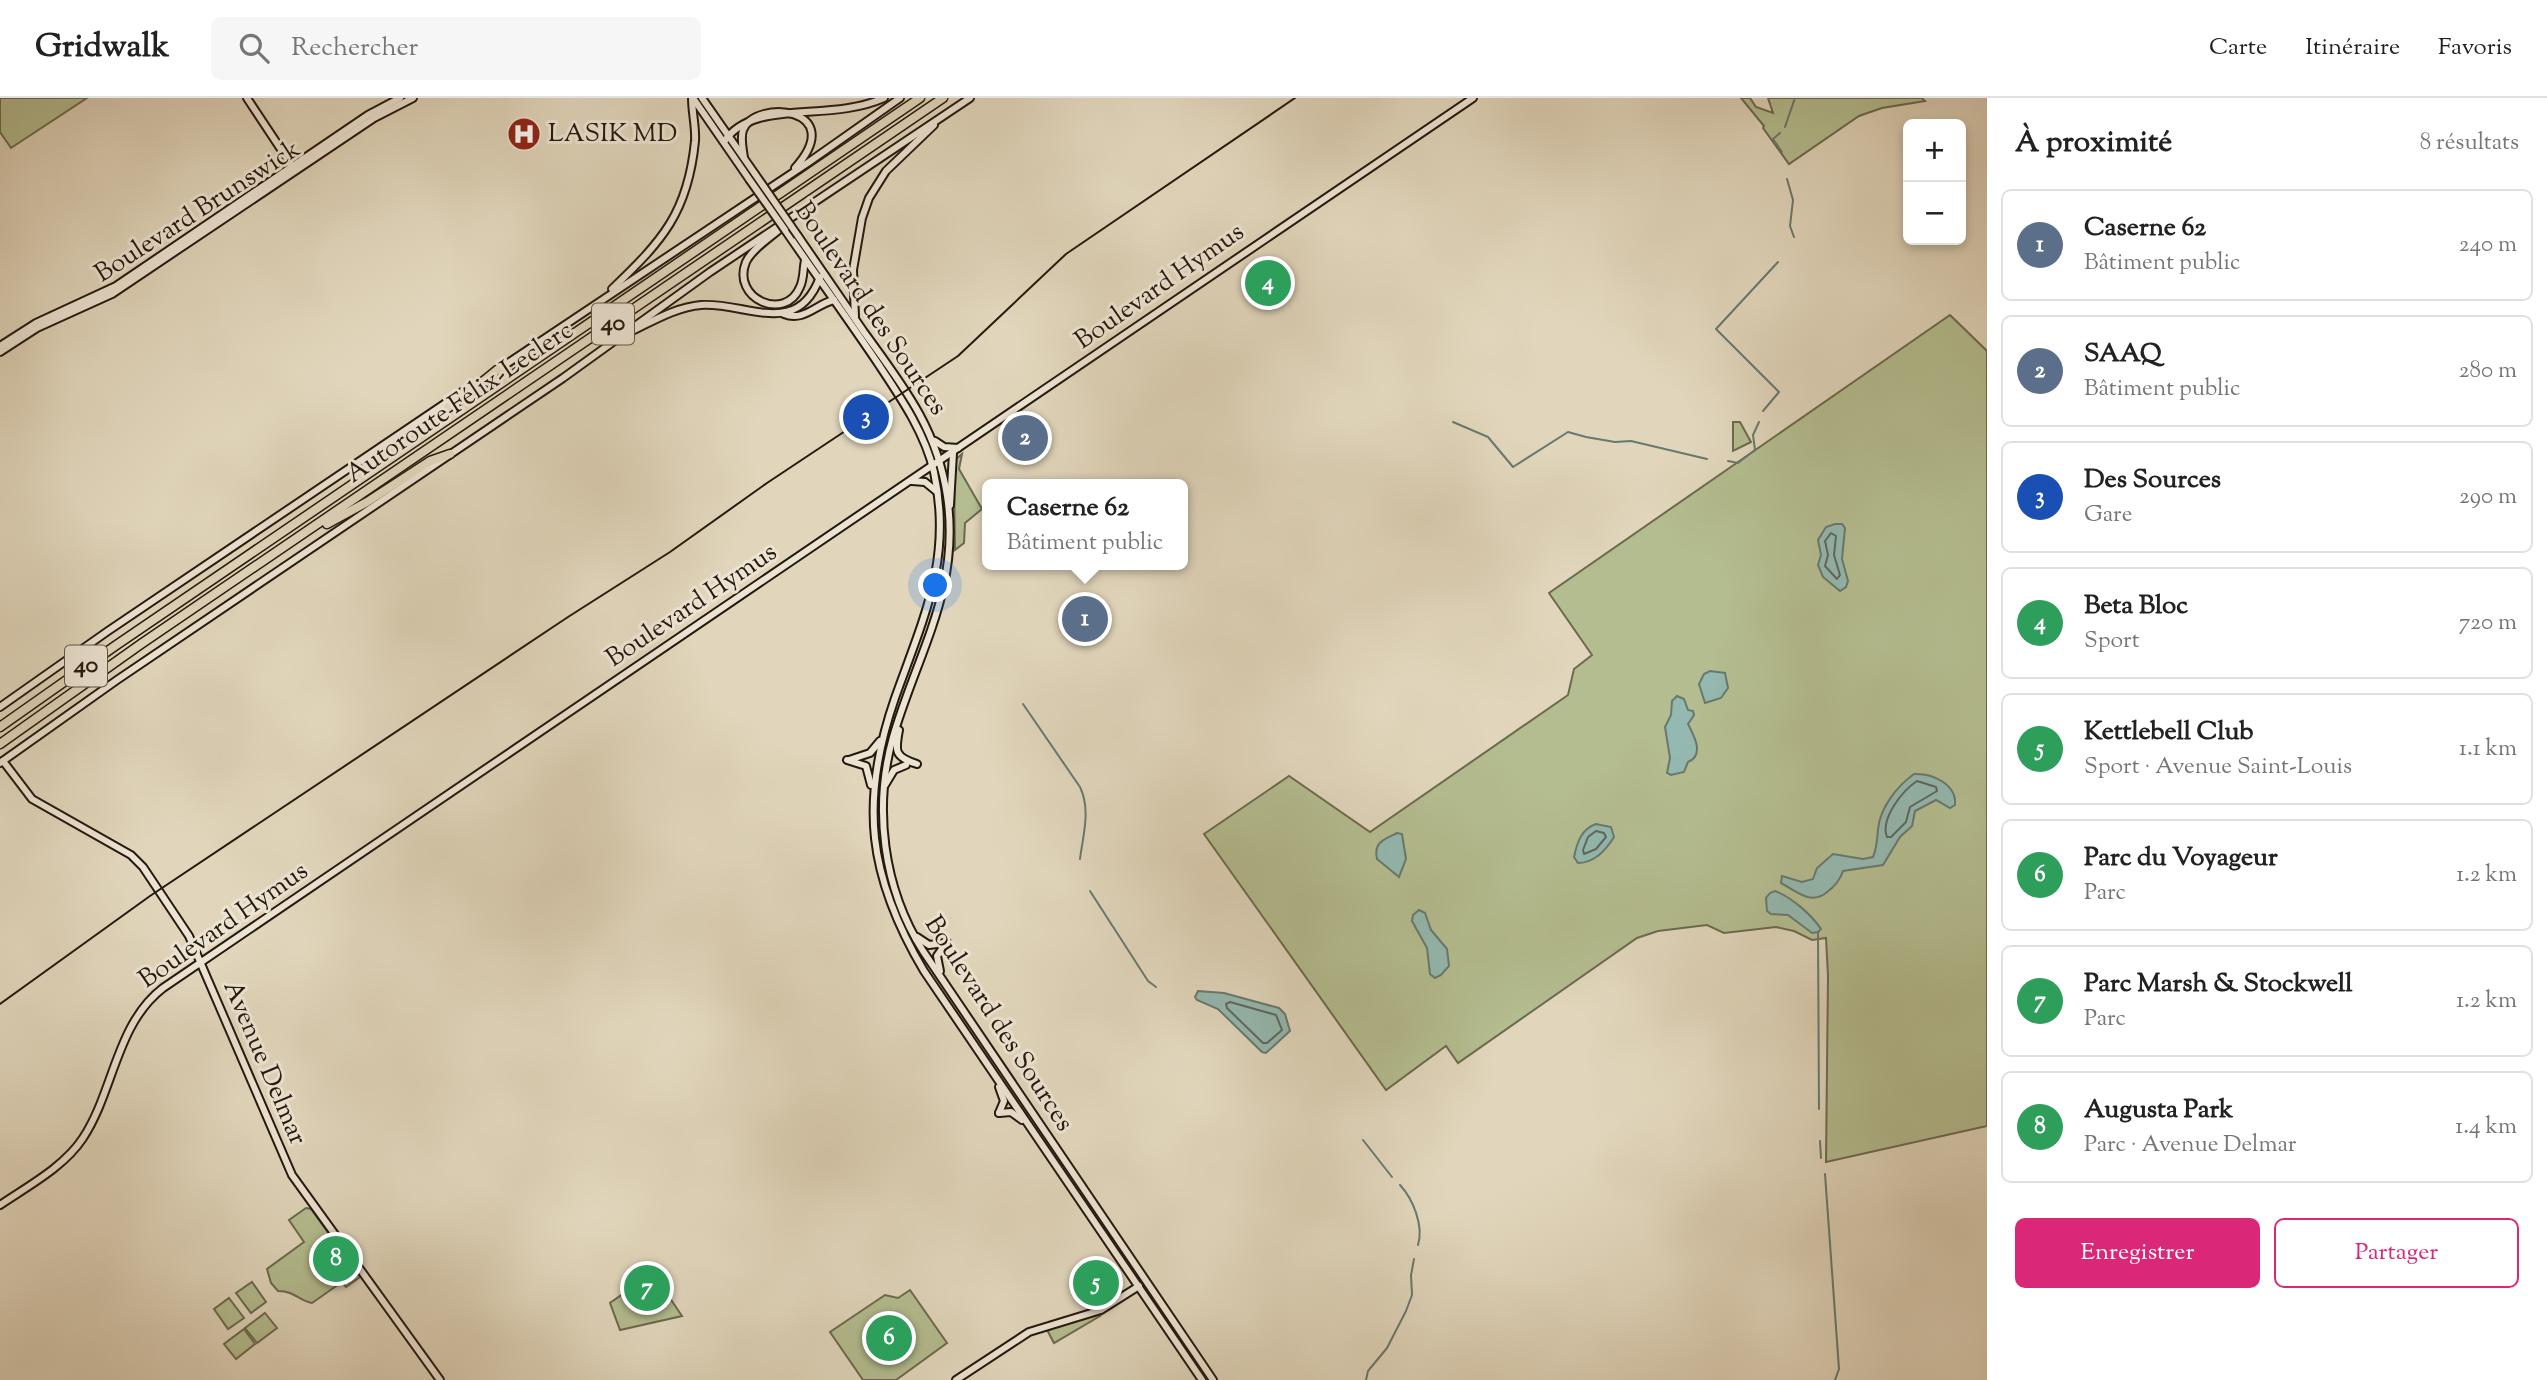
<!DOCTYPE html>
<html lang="fr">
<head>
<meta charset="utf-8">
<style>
	:root { --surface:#fff; --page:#f6f6f6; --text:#222; --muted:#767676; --line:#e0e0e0; --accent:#db2777 }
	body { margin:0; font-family:"Sorts Mill Goudy",serif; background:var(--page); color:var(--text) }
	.controls { position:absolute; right:21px; top:21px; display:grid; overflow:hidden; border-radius:10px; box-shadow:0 4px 10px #0003 }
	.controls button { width:63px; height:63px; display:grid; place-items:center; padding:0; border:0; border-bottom:2px solid var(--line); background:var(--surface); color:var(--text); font:35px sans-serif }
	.you { position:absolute; left:936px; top:488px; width:24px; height:24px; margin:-18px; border:5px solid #fff; border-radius:50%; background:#1a73e8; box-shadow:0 0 0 10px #1a73e833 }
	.badge { display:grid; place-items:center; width:46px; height:46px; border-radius:50%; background:var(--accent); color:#fff; font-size:23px; font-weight:700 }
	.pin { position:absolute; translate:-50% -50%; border:4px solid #fff; box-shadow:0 2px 7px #0006 }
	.popup { position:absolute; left:982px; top:381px; width:206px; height:91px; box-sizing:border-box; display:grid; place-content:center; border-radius:10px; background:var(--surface); filter:drop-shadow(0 2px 5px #0005); font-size:23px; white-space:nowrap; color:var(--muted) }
	.popup b { font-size:26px; color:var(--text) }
	.popup::after { content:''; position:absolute; left:50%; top:100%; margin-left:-14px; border:14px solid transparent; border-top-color:var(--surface) }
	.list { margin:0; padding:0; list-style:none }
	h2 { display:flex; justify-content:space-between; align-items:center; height:91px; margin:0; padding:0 28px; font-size:30px }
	h2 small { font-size:23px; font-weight:400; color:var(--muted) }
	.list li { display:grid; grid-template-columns:46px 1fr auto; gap:21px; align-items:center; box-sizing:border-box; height:112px; margin:0 14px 14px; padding:0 14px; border:2px solid var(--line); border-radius:10px }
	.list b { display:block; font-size:26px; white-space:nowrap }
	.list p { margin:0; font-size:23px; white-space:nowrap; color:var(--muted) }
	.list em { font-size:23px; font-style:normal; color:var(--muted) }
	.actions { display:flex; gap:14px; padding:21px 28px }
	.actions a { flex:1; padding:16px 0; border:2px solid var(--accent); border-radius:10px; text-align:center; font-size:24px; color:var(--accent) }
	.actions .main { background:var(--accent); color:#fff }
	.icon { flex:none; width:38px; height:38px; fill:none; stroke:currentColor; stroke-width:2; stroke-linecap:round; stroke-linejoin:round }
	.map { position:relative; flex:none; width:1987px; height:1282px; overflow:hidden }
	header { display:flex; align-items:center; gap:42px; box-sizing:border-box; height:98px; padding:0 35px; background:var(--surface); border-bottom:2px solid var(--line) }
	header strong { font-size:33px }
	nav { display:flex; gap:38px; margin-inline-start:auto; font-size:24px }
	.search { width:490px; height:63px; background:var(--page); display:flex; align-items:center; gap:18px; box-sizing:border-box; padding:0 24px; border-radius:10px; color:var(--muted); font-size:26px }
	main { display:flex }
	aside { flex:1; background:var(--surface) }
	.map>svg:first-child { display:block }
	.green { fill:#b4bd90; stroke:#6c6a4f; stroke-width:2 }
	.water { fill:#94b9b0; stroke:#68796f; stroke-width:2 }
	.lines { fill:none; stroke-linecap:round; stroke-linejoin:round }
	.shore { stroke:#5c685f; stroke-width:2 }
	.stream { stroke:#68796f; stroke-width:2 }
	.secondary-casing { stroke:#25180e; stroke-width:10 }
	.highway-casing { stroke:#25180e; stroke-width:11 }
	.secondary { stroke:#ece4d3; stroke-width:6 }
	.highway { stroke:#e1d6bc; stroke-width:8 }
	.tram { stroke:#25180e; stroke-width:2 }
	.secondary-bridge-casing { stroke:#25180e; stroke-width:10; stroke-linecap:butt }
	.secondary-bridge { stroke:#ece4d3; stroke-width:6 }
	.labels { text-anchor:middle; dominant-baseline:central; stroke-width:6; stroke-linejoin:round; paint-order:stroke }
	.shield { fill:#ece4d3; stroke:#615549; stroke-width:2 }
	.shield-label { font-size:24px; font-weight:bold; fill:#25180e }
	.poi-label { font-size:26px; fill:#25180e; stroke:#ece4d3; text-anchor:start }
	.street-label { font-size:26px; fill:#25180e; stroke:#ece4d3 }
</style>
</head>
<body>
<header>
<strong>Gridwalk</strong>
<div class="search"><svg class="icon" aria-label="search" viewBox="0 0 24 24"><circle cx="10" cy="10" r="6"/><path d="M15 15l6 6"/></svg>Rechercher</div>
<nav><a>Carte</a><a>Itinéraire</a><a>Favoris</a></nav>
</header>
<main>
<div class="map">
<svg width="1987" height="1282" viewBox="0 0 1987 1282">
	<rect width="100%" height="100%" fill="#e1d6bc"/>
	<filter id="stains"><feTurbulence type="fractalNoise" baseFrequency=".00286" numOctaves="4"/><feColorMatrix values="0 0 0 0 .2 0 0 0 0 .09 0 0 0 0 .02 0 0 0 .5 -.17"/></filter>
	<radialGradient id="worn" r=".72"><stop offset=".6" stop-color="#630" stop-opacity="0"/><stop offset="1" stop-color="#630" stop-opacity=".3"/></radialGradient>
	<!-- green -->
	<g class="green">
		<path d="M0 0H87L11 50 0 34Z"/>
		<path d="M1741 0H1750L1756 9 1773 15 1768 0H1922L1925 3 1882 10 1859 18 1789 66 1763 30 1764 28Z"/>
		<path d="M1950 217 1987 253V1028L1826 1064 1828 878 1826 840 1812 842 1794 833 1776 829 1724 835 1707 827 1658 833 1637 840 1458 965 1446 948 1386 992 1204 736 1289 678 1370 734 1568 597 1574 571 1592 557 1549 495Z"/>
		<path d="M1733 324H1740L1751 344 1733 353Z"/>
		<path d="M962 356 959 371 982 411 965 425 964 445 955 452 954 372 955 362Z"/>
		<path d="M306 1110 311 1111 360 1179 346 1189 342 1184 312 1205C299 1203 295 1193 278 1193L271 1185 267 1171 304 1144 289 1122Z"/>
		<path d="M653 1175 682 1218 620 1232 610 1205Z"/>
		<path d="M252 1184 266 1204 251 1215 236 1195Z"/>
		<path d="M910 1192 947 1245 896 1282H863L830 1234 885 1197 898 1200Z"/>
		<path d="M229 1200 244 1220 228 1231 214 1211Z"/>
		<path d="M265 1215 277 1230 257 1245 245 1230Z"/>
		<path d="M1097 1217 1100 1218 1054 1245 1046 1230Z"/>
		<path d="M244 1231 255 1246 236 1261 224 1246Z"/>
	</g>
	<!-- water -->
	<g class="water">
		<path d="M1835 426H1842L1845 430 1842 461 1848 483 1846 489 1840 493 1823 479 1818 467 1821 457 1818 442 1826 429Z"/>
		<path d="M1710 573 1725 575 1728 590 1721 600 1705 605 1699 586 1704 576Z"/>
		<path d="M1677 598 1684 601 1688 612 1693 613 1694 617 1688 626C1694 638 1705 657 1688 664L1684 674 1671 677 1667 675 1670 660 1665 629 1671 617 1672 603Z"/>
		<path d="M1914 676C1932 675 1957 686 1955 707L1950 710 1936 702 1915 713 1912 728 1900 739 1883 767 1843 773C1840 783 1834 789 1826 795 1810 807 1796 793 1781 785L1782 778 1802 784 1813 781 1817 770 1833 756 1863 761 1873 759C1877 750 1877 742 1878 731 1880 710 1897 688 1914 676Z"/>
		<path d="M1596 726 1611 729 1614 739C1606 752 1594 765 1578 765L1574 759C1577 745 1581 731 1596 726Z"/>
		<path d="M1397 735 1402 736 1406 761 1399 779 1377 761C1373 744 1385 741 1397 735Z"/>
		<path d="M1775 793C1791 799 1811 816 1821 831L1818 834 1812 835 1788 817 1771 816 1767 813 1766 800 1770 795Z"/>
		<path d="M1419 812 1425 815 1431 832 1447 851 1449 868 1441 877 1435 880 1430 876 1427 850 1412 823 1413 817Z"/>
		<path d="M1198 893 1224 895 1279 910 1285 916 1290 933 1266 955 1262 954 1218 911 1197 902 1195 899Z"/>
	</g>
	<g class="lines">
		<!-- shore -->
		<g class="shore">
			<path d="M1831 435 1836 438 1834 457 1840 477 1837 481 1825 468 1828 457 1825 443Z"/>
			<path d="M1917 683 1936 689 1937 693 1910 709 1906 724 1891 739H1887C1880 721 1902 693 1917 683Z"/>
			<path d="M1596 733 1604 735 1606 739 1596 751 1584 756 1583 752 1588 739Z"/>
			<path d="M1230 904 1276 917 1282 932 1267 945H1263L1227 910 1226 906Z"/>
		</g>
		<!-- stream -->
		<g class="stream">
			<path d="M1785 29 1795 0"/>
			<path d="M1780 35 1773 41 1782 54"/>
			<path d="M1787 81 1793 102 1790 128 1794 139"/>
			<path d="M1763 313 1779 294 1716 231 1778 164"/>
			<path d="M1453 324 1488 339 1513 369 1568 334 1586 339 1615 344 1631 343 1707 361"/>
			<path d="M1728 363 1738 365 1755 352 1753 337 1759 324"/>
			<path d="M1023 606 1080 689C1091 712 1083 737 1080 761"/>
			<path d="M1090 793 1148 883 1156 889"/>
			<path d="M1818 834 1819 1011"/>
			<path d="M1363 1042 1392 1079"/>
			<path d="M1820 1043 1821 1060"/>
			<path d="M1825 1076 1839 1271 1835 1282"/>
			<path d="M1400 1087C1413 1101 1424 1128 1418 1147"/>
			<path d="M1366 1282 1368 1273 1387 1250 1406 1213 1412 1197 1411 1177 1414 1161"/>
		</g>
		<defs>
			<g id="secondary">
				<path d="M247 0 294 71"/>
				<path d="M693 0 749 81"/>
				<path d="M702 0 755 76"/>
				<path d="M724 44C752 0 828 25 884 0"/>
				<path d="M744 60C743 51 740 41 743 32 756 0 849 10 795 70"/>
				<path d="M781 130C770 140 752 151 746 164 731 200 785 225 800 189 804 181 803 171 805 162"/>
				<path d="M785 132C816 177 848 221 879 267 901 300 925 335 934 374 953 461 923 521 895 600 859 704 868 779 924 873L1202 1282"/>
				<path d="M798 138C820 170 842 202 864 234 903 288 937 330 947 398 961 490 918 554 893 639 873 710 883 790 923 853L1213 1282"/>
				<path d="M612 191C662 143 688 115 695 43 696 29 692 15 692 0"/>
				<path d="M784 216C804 224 816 206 834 202"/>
				<path d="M855 219 853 172 862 120 869 100 886 73 934 27"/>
				<path d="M634 232C655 222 677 209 701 207 747 204 797 241 820 179"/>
				<path d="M0 248 36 225 116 188 368 17 400 0"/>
				<path d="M0 254 37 230 112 196 374 20 413 0"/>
				<path d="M496 273 809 64 900 0"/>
				<path d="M935 343 944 349 958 350"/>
				<path d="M912 383 925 384 936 393"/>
				<path d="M950 407 953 355"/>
				<path d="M0 609 108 533 471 288"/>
				<path d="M899 632C895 653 894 659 917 666"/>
				<path d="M847 662 866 668 871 687"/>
				<path d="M849 662 870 655 880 643"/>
				<path d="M3 663 32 701 131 757 143 769 189 838 292 1077 440 1282"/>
				<path d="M0 665 117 582 563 280 710 174 970 0"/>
				<path d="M885 687 894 672 906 667"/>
				<path d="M917 839 929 847 945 845"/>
				<path d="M940 873 937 858 947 844"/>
				<path d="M999 989 1004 1003 999 1015"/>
				<path d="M999 1015 1011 1014 1022 1022"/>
				<path d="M0 1107C28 1088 64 1069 83 1040 114 993 116 926 163 890L1473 0"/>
				<path d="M956 1282 1029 1234 1101 1212 1139 1188"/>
			</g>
			<g id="highway">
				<path d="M356 379C401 341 452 310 497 272"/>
				<path d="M327 426 367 404 430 363 450 356"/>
				<path d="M0 629 115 548 920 0"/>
				<path d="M0 646 141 546 943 0"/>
			</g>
		</defs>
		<!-- secondary casing -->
		<use href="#secondary" class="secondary-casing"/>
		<!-- highway casing -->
		<use href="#highway" class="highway-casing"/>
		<!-- secondary -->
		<use href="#secondary" class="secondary"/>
		<!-- highway -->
		<use href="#highway" class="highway"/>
		<!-- tram -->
		<path class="tram" d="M0 906 150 798 568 519 670 454 767 385 958 258 1066 156 1295 0"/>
		<defs>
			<g id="secondary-bridge">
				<path d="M755 76 798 138"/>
				<path d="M749 81 785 132"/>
			</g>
		</defs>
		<!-- secondary-bridge casing -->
		<use href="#secondary-bridge" class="secondary-bridge-casing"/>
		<!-- secondary-bridge -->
		<use href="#secondary-bridge" class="secondary-bridge"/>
	</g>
	<!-- icons -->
	<defs>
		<symbol id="hospital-disc" viewBox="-11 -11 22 22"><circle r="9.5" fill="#8f2418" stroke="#ece4d3"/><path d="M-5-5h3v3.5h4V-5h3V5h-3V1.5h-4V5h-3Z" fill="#fff"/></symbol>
	</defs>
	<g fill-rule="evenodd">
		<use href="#hospital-disc" x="505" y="17" width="38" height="38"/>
	</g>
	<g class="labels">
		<!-- shield labels -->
		<g class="shield">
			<rect x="592" y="205.5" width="42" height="41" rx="5"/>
			<rect x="65" y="547.5" width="42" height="41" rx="5"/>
		</g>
		<g class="shield-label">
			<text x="613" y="226">40</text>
			<text x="86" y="568">40</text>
		</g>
		<!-- poi labels -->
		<g class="poi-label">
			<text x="548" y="36">LASIK MD</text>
		</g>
		<!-- street labels -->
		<g class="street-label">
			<text transform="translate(198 114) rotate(-33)">Boulevard Brunswick</text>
			<text transform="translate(1160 189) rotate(-35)">Boulevard Hymus</text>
			<text transform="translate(870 211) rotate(56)">Boulevard des Sources</text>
			<text transform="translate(460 305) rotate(-34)">Autoroute Félix-Leclerc</text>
			<text transform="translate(692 508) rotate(-34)">Boulevard Hymus</text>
			<text transform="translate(224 828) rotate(-35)">Boulevard Hymus</text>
			<text transform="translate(998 926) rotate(57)">Boulevard des Sources</text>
			<text transform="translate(264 965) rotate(67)">Avenue Delmar</text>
		</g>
	</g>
	<rect width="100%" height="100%" filter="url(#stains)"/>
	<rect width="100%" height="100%" fill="url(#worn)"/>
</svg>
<div class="controls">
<button>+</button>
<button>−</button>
</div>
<div class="you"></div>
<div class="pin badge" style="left:1085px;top:521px;background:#5c6f8a">1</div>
<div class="popup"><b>Caserne 62</b>Bâtiment public</div>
<div class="pin badge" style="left:1025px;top:340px;background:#5c6f8a">2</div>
<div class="pin badge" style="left:866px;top:319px;background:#1a4fb4">3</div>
<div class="pin badge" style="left:1268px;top:185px;background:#2e9e5b">4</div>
<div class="pin badge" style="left:1096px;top:1185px;background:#2e9e5b">5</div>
<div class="pin badge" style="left:889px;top:1240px;background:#2e9e5b">6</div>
<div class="pin badge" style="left:647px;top:1190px;background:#2e9e5b">7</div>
<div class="pin badge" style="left:336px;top:1161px;background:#2e9e5b">8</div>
</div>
<aside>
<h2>À proximité<small>8 résultats</small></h2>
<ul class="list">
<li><span class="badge" style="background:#5c6f8a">1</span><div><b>Caserne 62</b><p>Bâtiment public</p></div><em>240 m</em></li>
<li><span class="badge" style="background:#5c6f8a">2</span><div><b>SAAQ</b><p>Bâtiment public</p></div><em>280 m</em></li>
<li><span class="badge" style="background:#1a4fb4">3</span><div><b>Des Sources</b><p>Gare</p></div><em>290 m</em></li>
<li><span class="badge" style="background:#2e9e5b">4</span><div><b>Beta Bloc</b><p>Sport</p></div><em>720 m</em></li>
<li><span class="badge" style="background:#2e9e5b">5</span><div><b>Kettlebell Club</b><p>Sport · Avenue Saint-Louis</p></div><em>1.1 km</em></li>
<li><span class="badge" style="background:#2e9e5b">6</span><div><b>Parc du Voyageur</b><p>Parc</p></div><em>1.2 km</em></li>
<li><span class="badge" style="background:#2e9e5b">7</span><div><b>Parc Marsh &amp; Stockwell</b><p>Parc</p></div><em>1.2 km</em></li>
<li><span class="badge" style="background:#2e9e5b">8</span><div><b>Augusta Park</b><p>Parc · Avenue Delmar</p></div><em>1.4 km</em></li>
</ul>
<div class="actions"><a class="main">Enregistrer</a><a>Partager</a></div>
</aside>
</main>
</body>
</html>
